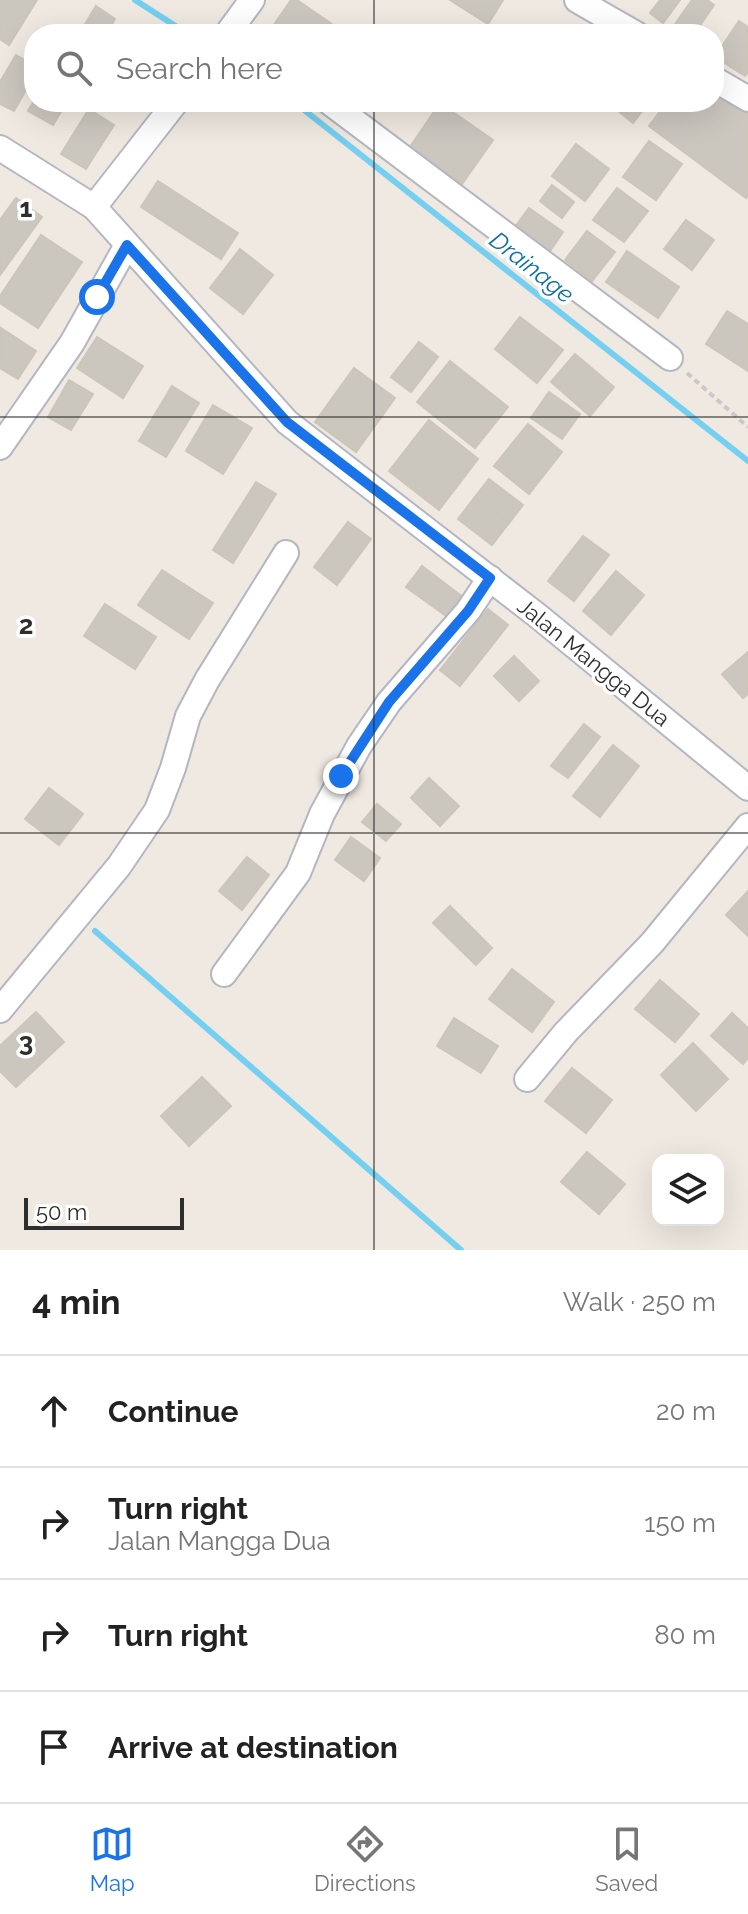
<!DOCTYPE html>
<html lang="en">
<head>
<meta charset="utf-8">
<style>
	:root { --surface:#fff; --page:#f6f6f6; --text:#222; --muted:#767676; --line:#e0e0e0; --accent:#1a73e8 }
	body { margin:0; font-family:Raleway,sans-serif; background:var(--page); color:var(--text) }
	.controls { position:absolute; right:24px; bottom:24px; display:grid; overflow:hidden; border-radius:16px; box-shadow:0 8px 32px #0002 }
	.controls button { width:72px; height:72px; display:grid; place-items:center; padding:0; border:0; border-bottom:2px solid var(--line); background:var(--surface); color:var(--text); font:40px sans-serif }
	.scale { position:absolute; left:24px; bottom:20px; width:160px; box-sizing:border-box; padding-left:8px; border:4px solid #2e2e2e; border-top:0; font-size:22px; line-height:28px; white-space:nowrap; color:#2e2e2e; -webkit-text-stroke:6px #fff; paint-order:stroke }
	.stop { position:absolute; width:24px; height:24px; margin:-18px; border:6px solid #1a73e8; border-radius:50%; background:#fff }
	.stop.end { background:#1a73e8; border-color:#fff; box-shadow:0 2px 8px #0008 }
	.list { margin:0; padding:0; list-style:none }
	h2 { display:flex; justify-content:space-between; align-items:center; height:104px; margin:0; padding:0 32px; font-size:34px }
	h2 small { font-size:26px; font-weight:400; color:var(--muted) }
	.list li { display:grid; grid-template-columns:52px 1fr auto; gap:24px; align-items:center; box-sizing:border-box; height:112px; padding:0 32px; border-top:2px solid var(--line) }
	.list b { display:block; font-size:30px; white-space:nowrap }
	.list p { margin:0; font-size:26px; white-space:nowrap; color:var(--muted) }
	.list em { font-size:26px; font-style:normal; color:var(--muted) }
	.icon { flex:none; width:44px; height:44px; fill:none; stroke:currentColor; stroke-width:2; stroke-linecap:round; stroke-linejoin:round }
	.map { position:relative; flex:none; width:748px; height:1250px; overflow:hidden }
	.search { position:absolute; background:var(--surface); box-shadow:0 8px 32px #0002; left:24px; right:24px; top:24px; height:88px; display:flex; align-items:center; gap:20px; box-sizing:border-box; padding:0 28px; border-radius:32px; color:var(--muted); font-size:30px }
	.sheet { height:552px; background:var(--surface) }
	nav { display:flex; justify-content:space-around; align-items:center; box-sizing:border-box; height:112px; border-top:2px solid var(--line); background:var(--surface); font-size:22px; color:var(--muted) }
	nav a { display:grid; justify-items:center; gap:4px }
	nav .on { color:var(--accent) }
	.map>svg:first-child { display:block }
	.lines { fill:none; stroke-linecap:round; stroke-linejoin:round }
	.stream { stroke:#75cff0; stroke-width:6 }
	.building { fill:#cbc7bf; stroke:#cbc5ba; stroke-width:2 }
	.minor-casing { stroke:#b4b7c1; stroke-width:28 }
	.path { stroke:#c9c9c9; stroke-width:4; stroke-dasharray:6 4; stroke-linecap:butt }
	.minor { stroke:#fff; stroke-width:24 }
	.route { stroke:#1a73e8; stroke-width:10 }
	.grid { fill:none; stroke:#2e2e2e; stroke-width:2; stroke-opacity:0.55 }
	.labels { text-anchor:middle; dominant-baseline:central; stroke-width:7; stroke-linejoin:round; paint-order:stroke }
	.street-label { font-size:22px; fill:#2e2e2e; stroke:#fff }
	.water-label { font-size:24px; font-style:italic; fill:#0d6fa3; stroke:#fff }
	.grid-label { font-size:26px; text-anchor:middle; font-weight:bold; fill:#2e2e2e; stroke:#fff; stroke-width:7; stroke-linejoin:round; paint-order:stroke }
</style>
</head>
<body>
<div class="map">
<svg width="748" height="1250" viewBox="0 0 748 1250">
	<rect width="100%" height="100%" fill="#efe9e1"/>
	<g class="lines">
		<!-- stream -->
		<g class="stream">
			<path d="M135 0 188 34"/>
			<path d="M294 102 748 461"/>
			<path d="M95 931 461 1250"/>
		</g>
	</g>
	<!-- building -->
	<g class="building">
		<path d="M0 0H37L9 45 0 39Z"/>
		<path d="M291 0H297L346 34H272L269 32Z"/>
		<path d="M450 0H503L488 24Z"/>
		<path d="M660 0H680L663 23 650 13Z"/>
		<path d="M692 0H707L714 5 694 34H682L673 27Z"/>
		<path d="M96 6 115 19 106 34H79Z"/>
		<path d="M739 21 748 27V72L745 76 715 57Z"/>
		<path d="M16 55 34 65V76L14 111 0 104V82Z"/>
		<path d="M714 86 748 111V195L746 198 649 126 667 102H714Z"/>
		<path d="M34 101V102H67L53 125 28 111Z"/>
		<path d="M613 102H649L633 123 611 105Z"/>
		<path d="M440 103 493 140 462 184 410 147Z"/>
		<path d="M89 109 114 125 86 169 61 154Z"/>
		<path d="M649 141 682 164 656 200 623 177Z"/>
		<path d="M576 144 609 169 585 201 552 176Z"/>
		<path d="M158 181 238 233 221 259 141 207Z"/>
		<path d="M552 185 574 202 562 218 540 201Z"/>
		<path d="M617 188 648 211 624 242 593 220Z"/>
		<path d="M16 198 42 217 0 275V220Z"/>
		<path d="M529 208 563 232 550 251 515 227Z"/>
		<path d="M686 220 714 240 692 270 664 249Z"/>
		<path d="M587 231 615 252 592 281 565 260Z"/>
		<path d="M41 235 82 262 38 328 0 303V296Z"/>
		<path d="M240 249 273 275 243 314 210 288Z"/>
		<path d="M627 251 679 287 658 318 606 282Z"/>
		<path d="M727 311 748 324V371L706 344Z"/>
		<path d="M520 317 563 350 537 383 495 349Z"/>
		<path d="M1 328 36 351 18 379 0 368Z"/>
		<path d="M97 337 143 366 123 398 77 368Z"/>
		<path d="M419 342 438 357 411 392 391 377Z"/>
		<path d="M575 354 614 387 590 416 551 382Z"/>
		<path d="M450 361 508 407 475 448 417 402Z"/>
		<path d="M354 368 395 398 356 452 315 422Z"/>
		<path d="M69 380 93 394 71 430 48 417Z"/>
		<path d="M172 386 199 403 166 457 139 441Z"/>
		<path d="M549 392 580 414 562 439 531 418Z"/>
		<path d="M213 405 252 428 223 474 186 451Z"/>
		<path d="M429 420 478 459 439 510 389 471Z"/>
		<path d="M528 424 562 452 529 494 494 466Z"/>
		<path d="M489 479 523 505 509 523 475 497Z"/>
		<path d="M256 482 276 494 233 563 213 550Z"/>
		<path d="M475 497 509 523 492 545 458 519Z"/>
		<path d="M348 522 371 539 337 585 314 567Z"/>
		<path d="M583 536 609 555 574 601 548 581Z"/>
		<path d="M422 566 464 598 449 618 406 587Z"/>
		<path d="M162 570 213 603 189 639 138 605Z"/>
		<path d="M616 571 644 595 611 635 583 611Z"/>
		<path d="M105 604 156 637 135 669 84 636Z"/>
		<path d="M488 609 508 625 460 686 440 670Z"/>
		<path d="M748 652V694L743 698 722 674Z"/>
		<path d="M514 656 539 681 519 701 494 676Z"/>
		<path d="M584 724 600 737 568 778 551 766Z"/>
		<path d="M613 745 639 766 600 817 573 796Z"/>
		<path d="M429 778 459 806 440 826 411 798Z"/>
		<path d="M49 788 83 814 59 845 25 819Z"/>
		<path d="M377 804 401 824 386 841 362 822Z"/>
		<path d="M351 837 380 858 364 881 335 860Z"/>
		<path d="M247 857 269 875 242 910 219 891Z"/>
		<path d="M748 891V936L726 915Z"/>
		<path d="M450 906 492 948 476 965 433 923Z"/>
		<path d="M512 969 554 1002 532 1032 489 999Z"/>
		<path d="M660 980 699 1014 675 1042 635 1009Z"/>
		<path d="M36 1012 64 1042 16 1087 0 1071V1046Z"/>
		<path d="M732 1013 748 1028V1058L743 1064 711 1036Z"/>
		<path d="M454 1018 498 1046 481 1073 437 1046Z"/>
		<path d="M693 1043 728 1079 696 1111 661 1075Z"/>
		<path d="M572 1068 612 1100 586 1133 545 1101Z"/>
		<path d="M202 1077 231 1106 189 1146 161 1116Z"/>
		<path d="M587 1152 625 1184 599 1214 561 1182Z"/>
	</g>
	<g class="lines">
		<defs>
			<g id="minor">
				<path d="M577 0 636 34"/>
				<path d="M227 34 252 0"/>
				<path d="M714 79 748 99"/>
				<path d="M329 102 670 358"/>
				<path d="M0 148 94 207 287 422 538 616 748 788"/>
				<path d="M94 207 176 102"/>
				<path d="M0 447 72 343 127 245"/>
				<path d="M224 974 298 873 322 814 359 746 389 702 468 611 490 578"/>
				<path d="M0 1010 119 866 157 810 173 768 188 716 207 680 286 553"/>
				<path d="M527 1079 566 1032 652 943 748 826"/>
			</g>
		</defs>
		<!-- minor casing -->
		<use href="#minor" class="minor-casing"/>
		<!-- path -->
		<path class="path" d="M687 373 748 427"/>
		<!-- minor -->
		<use href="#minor" class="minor"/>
	</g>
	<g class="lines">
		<!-- route -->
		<path class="route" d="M97 297 127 245 287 422 490 578 468 611 389 702 341 776"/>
	</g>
	<!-- grid -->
	<path class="grid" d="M374 0V34M374 102V1250M0 417H748M0 833H748"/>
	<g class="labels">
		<!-- street labels -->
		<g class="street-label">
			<text transform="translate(594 662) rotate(39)">Jalan Mangga Dua</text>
		</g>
		<!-- water labels -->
		<g class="water-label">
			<text transform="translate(532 267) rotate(38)">Drainage</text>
		</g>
	</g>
	<g class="grid-label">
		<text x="26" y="217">1</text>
		<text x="26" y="634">2</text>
		<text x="26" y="1051">3</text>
	</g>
</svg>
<div class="controls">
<button><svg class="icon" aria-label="layers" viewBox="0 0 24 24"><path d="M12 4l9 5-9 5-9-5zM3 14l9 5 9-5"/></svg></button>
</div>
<div class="scale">50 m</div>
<div class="stop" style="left:97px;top:297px"></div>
<div class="stop end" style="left:341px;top:776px"></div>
<div class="search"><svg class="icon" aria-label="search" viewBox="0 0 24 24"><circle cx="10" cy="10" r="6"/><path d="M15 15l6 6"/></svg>Search here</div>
</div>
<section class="sheet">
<h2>4 min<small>Walk · 250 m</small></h2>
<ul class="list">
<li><svg class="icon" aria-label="ahead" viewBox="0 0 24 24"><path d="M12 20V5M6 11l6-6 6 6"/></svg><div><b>Continue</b></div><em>20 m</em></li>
<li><svg class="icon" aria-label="right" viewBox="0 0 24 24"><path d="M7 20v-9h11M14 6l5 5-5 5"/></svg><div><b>Turn right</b><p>Jalan Mangga Dua</p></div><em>150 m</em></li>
<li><svg class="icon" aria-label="right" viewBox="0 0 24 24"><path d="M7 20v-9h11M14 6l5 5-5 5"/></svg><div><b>Turn right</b></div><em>80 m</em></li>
<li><svg class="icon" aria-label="arrive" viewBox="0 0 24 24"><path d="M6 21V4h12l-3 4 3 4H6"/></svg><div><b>Arrive at destination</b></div></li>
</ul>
</section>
<nav>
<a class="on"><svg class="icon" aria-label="map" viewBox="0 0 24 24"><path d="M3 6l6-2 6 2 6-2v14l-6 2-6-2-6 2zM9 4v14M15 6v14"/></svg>Map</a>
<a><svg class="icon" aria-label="directions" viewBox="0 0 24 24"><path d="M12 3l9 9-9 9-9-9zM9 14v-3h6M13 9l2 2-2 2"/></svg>Directions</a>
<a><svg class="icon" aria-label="saved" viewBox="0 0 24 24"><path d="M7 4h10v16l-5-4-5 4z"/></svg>Saved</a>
</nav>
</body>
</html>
